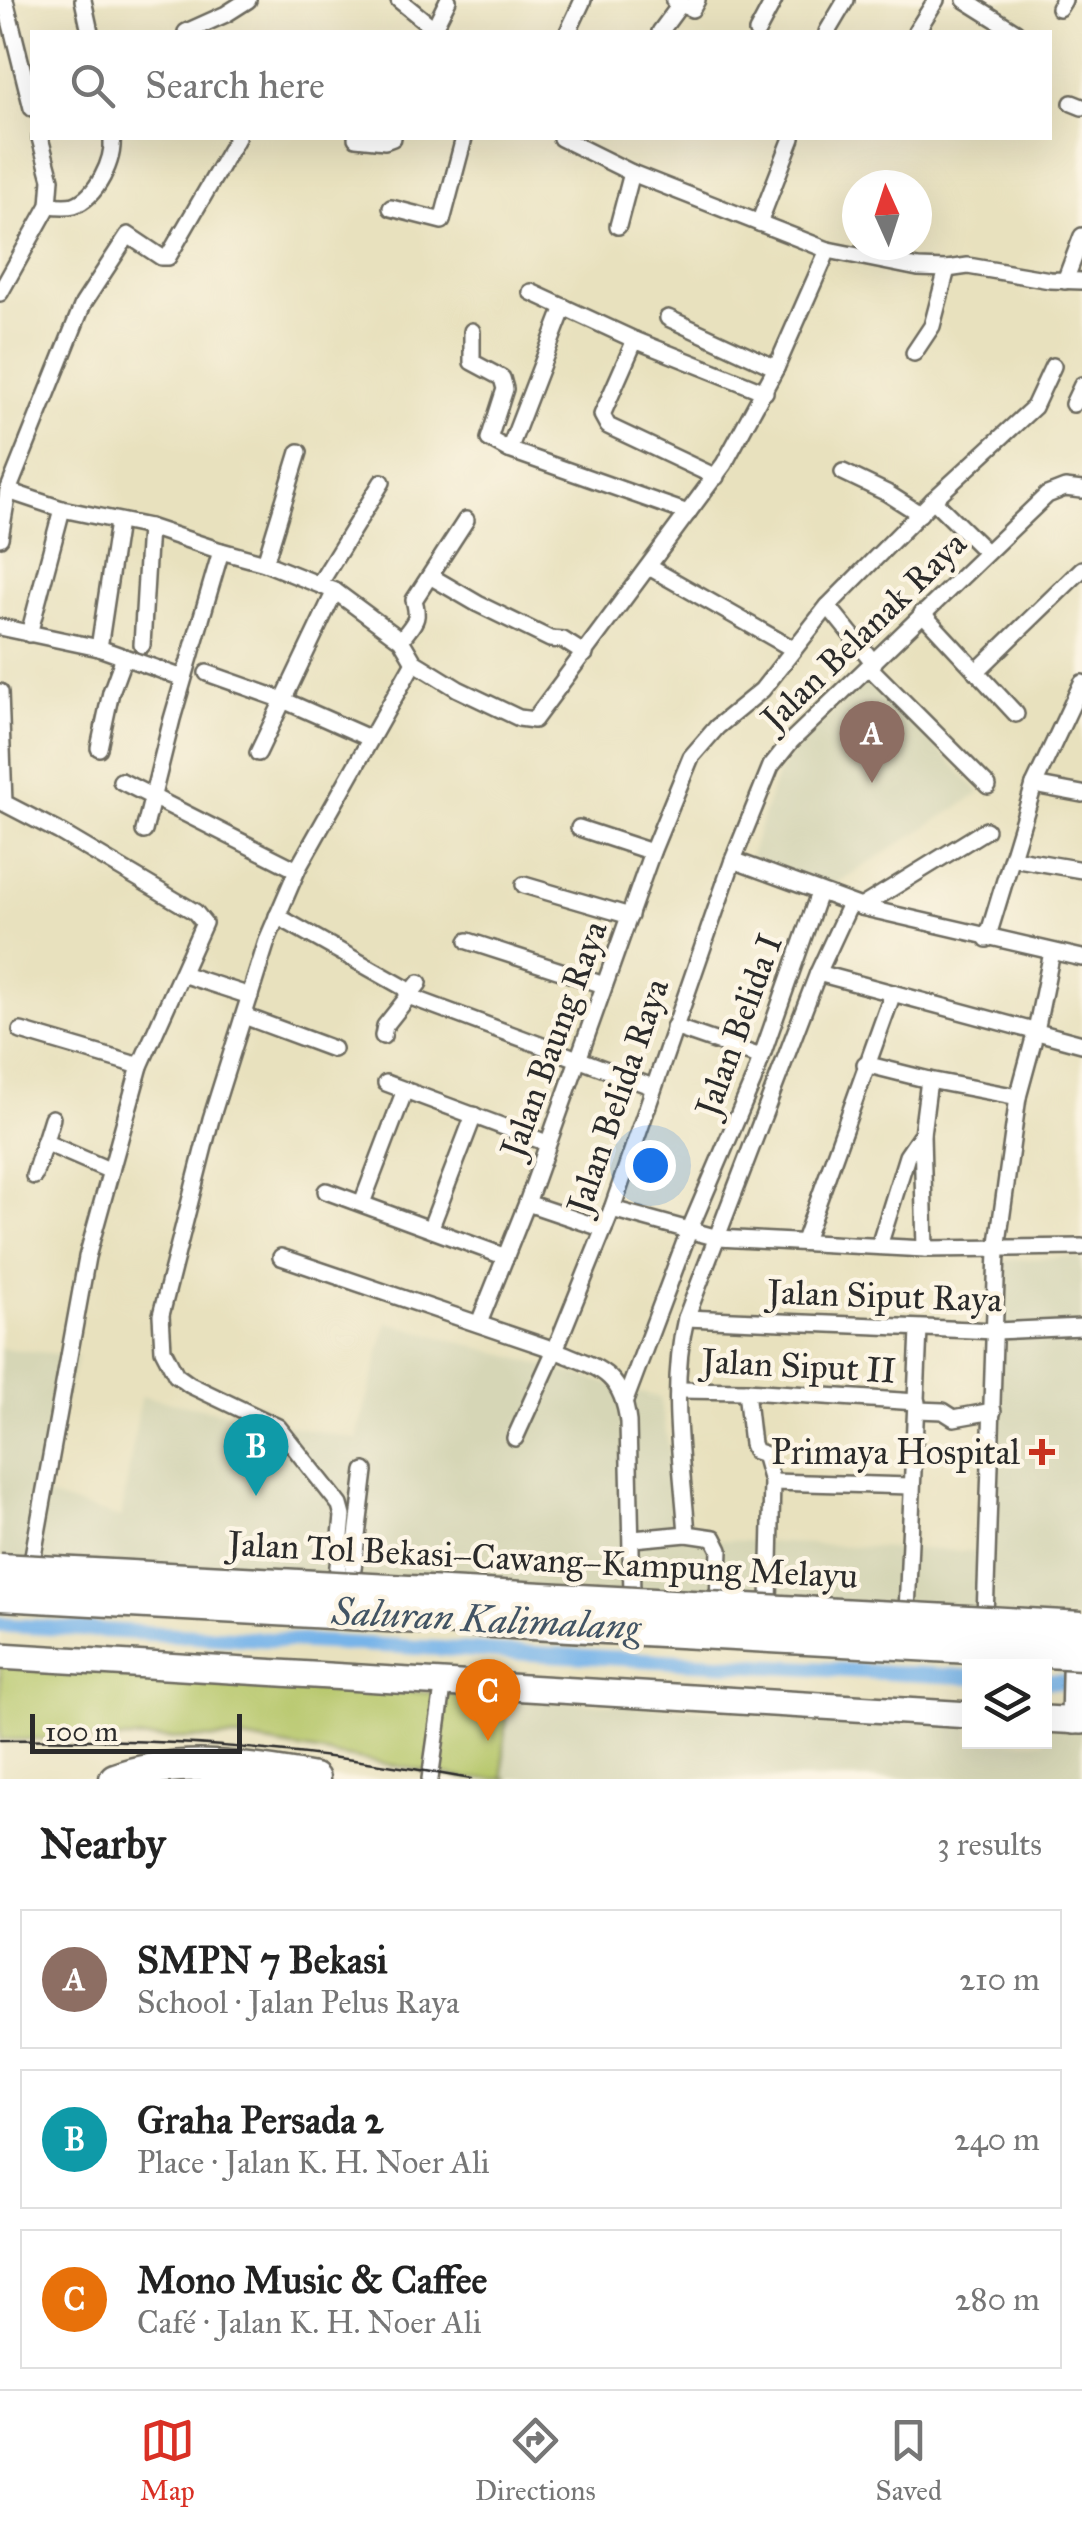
<!DOCTYPE html>
<html lang="en">
<head>
<meta charset="utf-8">
<style>
	:root { --surface:#fff; --page:#f2f2f2; --text:#222; --muted:#767676; --line:#e0e0e0; --accent:#d93025 }
	body { margin:0; font-family:"IM FELL Great Primer",serif; background:var(--page); color:var(--text) }
	.controls { position:absolute; right:30px; bottom:30px; display:grid; overflow:hidden; border-radius:0px; box-shadow:0 10px 40px #0002 }
	.controls button { width:90px; height:90px; display:grid; place-items:center; padding:0; border:0; border-bottom:2px solid var(--line); background:var(--surface); color:var(--text); font:50px sans-serif }
	.compass { position:absolute; left:842px; top:170px; width:90px; height:90px; border-radius:50%; background:var(--surface); box-shadow:0 10px 40px #0002; rotate:357deg }
	.scale { position:absolute; left:30px; bottom:25px; width:212px; box-sizing:border-box; padding-left:10px; border:5px solid #2b2b2b; border-top:0; font-size:28px; line-height:35px; white-space:nowrap; color:#2b2b2b; -webkit-text-stroke:8px #fcf5e5; paint-order:stroke }
	.you { position:absolute; left:650px; top:1165px; width:35px; height:35px; margin:-25px; border:8px solid #fff; border-radius:50%; background:#1a73e8; box-shadow:0 0 0 15px #1a73e833 }
	.badge { display:grid; place-items:center; width:65px; height:65px; border-radius:50%; background:var(--accent); color:#fff; font-size:32px; font-weight:700 }
	.pin { position:absolute; translate:-50% -82px; filter:drop-shadow(0 2px 5px #0008) }
	.pin::after { content:''; position:absolute; top:52px; width:35px; height:30px; background:inherit; clip-path:polygon(0 0,100% 0,50% 100%) }
	.list { margin:0; padding:0; list-style:none }
	h2 { display:flex; justify-content:space-between; align-items:center; height:130px; margin:0; padding:0 40px; font-size:42px }
	h2 small { font-size:32px; font-weight:400; color:var(--muted) }
	.list li { display:grid; grid-template-columns:65px 1fr auto; gap:30px; align-items:center; box-sizing:border-box; height:140px; margin:0 20px 20px; padding:0 20px; border:2px solid var(--line); border-radius:0px }
	.list b { display:block; font-size:38px; white-space:nowrap }
	.list p { margin:0; font-size:32px; white-space:nowrap; color:var(--muted) }
	.list em { font-size:32px; font-style:normal; color:var(--muted) }
	.icon { flex:none; width:55px; height:55px; fill:none; stroke:currentColor; stroke-width:2; stroke-linecap:round; stroke-linejoin:round }
	.map { position:relative; flex:none; width:1082px; height:1779px; overflow:hidden }
	.search { position:absolute; background:var(--surface); box-shadow:0 10px 40px #0002; left:30px; right:30px; top:30px; height:110px; display:flex; align-items:center; gap:25px; box-sizing:border-box; padding:0 35px; border-radius:0px; color:var(--muted); font-size:38px }
	.sheet { height:610px; background:var(--surface) }
	nav { display:flex; justify-content:space-around; align-items:center; box-sizing:border-box; height:140px; border-top:2px solid var(--line); background:var(--surface); font-size:28px; color:var(--muted) }
	nav a { display:grid; justify-items:center; gap:5px }
	nav .on { color:var(--accent) }
	.map>svg:first-child { display:block }
	.built { fill:#d6d6b6 }
	.green { fill:#b5c669; stroke:#70784a; stroke-width:2.5 }
	.lines { fill:none; stroke-linecap:round; stroke-linejoin:round }
	.canal { stroke:#77b4e9; stroke-width:15 }
	.street-casing { stroke:#6d6b5e; stroke-width:20 }
	.primary-casing { stroke:#6d6b5e; stroke-width:30 }
	.highway-casing { stroke:#6d6b5e; stroke-width:35 }
	.street { stroke:#fff; stroke-width:15 }
	.primary { stroke:#fff; stroke-width:25 }
	.highway { stroke:#fff; stroke-width:30 }
	.tram { stroke:#2b2b2b; stroke-width:2.5 }
	.highway-bridge-casing { stroke:#6d6b5e; stroke-width:35; stroke-linecap:butt }
	.highway-bridge { stroke:#fff; stroke-width:30 }
	.poi-dot { fill:#c8321e; stroke:#fcf5e5; stroke-width:4 }
	.labels { text-anchor:middle; dominant-baseline:central; stroke-width:9; stroke-linejoin:round; paint-order:stroke }
	.street-label { font-size:35px; fill:#2b2b2b; stroke:#fcf5e5 }
	.poi-label { font-size:35px; fill:#2b2b2b; stroke:#fcf5e5; text-anchor:end }
	.water-label { font-size:38px; font-style:italic; fill:#425464; stroke:#fcf5e5 }
</style>
</head>
<body>
<div class="map">
<svg width="1082" height="1779" viewBox="0 0 1082 1779">
	<rect width="100%" height="100%" fill="#fcf5e5"/>
	<filter id="ink" filterUnits="userSpaceOnUse"><feTurbulence type="fractalNoise" baseFrequency=".01" numOctaves="2"/><feDisplacementMap in="SourceGraphic" scale="20" xChannelSelector="R" yChannelSelector="G"/><feConvolveMatrix kernelMatrix="1 2 1 2 8 2 1 2 1" color-interpolation-filters="sRGB"/></filter>
	<filter id="wash" filterUnits="userSpaceOnUse"><feTurbulence type="fractalNoise" baseFrequency=".0048" numOctaves="4" result="noise"/><feDisplacementMap in="SourceGraphic" scale="40" xChannelSelector="R" yChannelSelector="G"/><feGaussianBlur stdDeviation="2.25" result="paint"/><feColorMatrix in="noise" values="0 0 0 0 0 0 0 0 0 0 0 0 0 0 0 0 0 1.4 0 .05"/><feComposite in="paint" operator="in"/></filter>
	<g filter="url(#wash)">
		<rect width="100%" height="100%" fill="#e8e1be"/>
		<!-- built -->
		<g class="built">
			<path d="M871 678 980 793 831 887 750 857 777 774 797 746Z"/>
			<path d="M1082 1256V1620L0 1560V1348L78 1356 40 1494 121 1518 141 1396 357 1439 387 1322 660 1398 684 1538 982 1552 988 1261Z"/>
			<path d="M506 1699 969 1722 970 1742H1044L1045 1726 1082 1728V1779H509L503 1778Z"/>
		</g>
		<!-- green -->
		<path class="green" d="M0 1658 506 1699 503 1777 509 1779H470L238 1738 0 1740Z"/>
		<g class="lines">
			<!-- canal -->
			<g class="canal">
				<path d="M0 1625 970 1677"/>
				<path d="M1044 1681 1082 1683"/>
			</g>
		</g>
	</g>
	<g filter="url(#ink)">
		<g class="lines">
			<defs>
				<g id="street">
					<path d="M5 0 32 108"/>
					<path d="M83 0 90 32"/>
					<path d="M399 0 426 22"/>
					<path d="M965 0 1016 32"/>
					<path d="M674 1 692 9 697 0"/>
					<path d="M1059 8 1064 0"/>
					<path d="M186 32 226 14 248 0"/>
					<path d="M432 32 448 0"/>
					<path d="M568 32 583 0"/>
					<path d="M660 32 680 5"/>
					<path d="M757 32 774 0"/>
					<path d="M827 32 846 0"/>
					<path d="M916 32 936 0"/>
					<path d="M1072 103 1082 107"/>
					<path d="M356 138 385 141 393 138"/>
					<path d="M561 138 632 173 828 250 918 268 947 269 968 266 1050 280 1082 281"/>
					<path d="M49 205C57 206 66 207 74 205 97 197 114 160 112 138"/>
					<path d="M391 208 442 221 464 138"/>
					<path d="M759 223 792 138"/>
					<path d="M618 226 632 173"/>
					<path d="M1065 281 1082 236"/>
					<path d="M531 292 635 340 765 392"/>
					<path d="M0 293 49 205 51 179 40 138"/>
					<path d="M668 318 776 368"/>
					<path d="M472 331V362L502 378 505 389 489 439 509 450 688 513"/>
					<path d="M635 340 602 415 608 426 716 477"/>
					<path d="M914 353 932 326 947 269"/>
					<path d="M1073 404 1082 385"/>
					<path d="M509 450 564 307"/>
					<path d="M843 472 887 493 920 514"/>
					<path d="M8 491 62 509 149 527 221 551"/>
					<path d="M933 500 986 552"/>
					<path d="M0 538 8 491 83 304 128 235 161 257H168L237 138"/>
					<path d="M265 563 335 591 401 640 414 662 458 689 519 718 534 720 724 464 776 368 828 250"/>
					<path d="M649 567 793 649"/>
					<path d="M430 576 478 604 550 639 563 640 585 654"/>
					<path d="M320 583 382 482"/>
					<path d="M828 606 874 663"/>
					<path d="M922 613 1016 714"/>
					<path d="M0 627 99 648 183 678"/>
					<path d="M29 634 62 509"/>
					<path d="M401 640C414 622 420 621 414 600L466 520"/>
					<path d="M142 645 149 527"/>
					<path d="M99 648 118 522"/>
					<path d="M869 667 988 786"/>
					<path d="M976 672 1082 569"/>
					<path d="M207 673 283 700 369 738"/>
					<path d="M0 692 4 803 58 831 195 912 204 923 140 1066 87 1257 32 1561"/>
					<path d="M99 748 111 692 124 657"/>
					<path d="M258 753 335 591"/>
					<path d="M121 781 297 870"/>
					<path d="M1034 785 1082 794"/>
					<path d="M579 828 652 852"/>
					<path d="M144 831 172 719 221 551 265 563 299 452"/>
					<path d="M1012 858 1082 870"/>
					<path d="M733 860 861 907 1082 958"/>
					<path d="M524 885 630 916"/>
					<path d="M861 907 986 830"/>
					<path d="M277 916 405 988 408 996 653 1087"/>
					<path d="M987 939 1034 785 1082 683"/>
					<path d="M468 941 604 985"/>
					<path d="M818 973 1082 1044"/>
					<path d="M182 974 250 996"/>
					<path d="M244 1016 333 1049"/>
					<path d="M674 1027 761 1057"/>
					<path d="M21 1031 140 1066"/>
					<path d="M383 1036 385 1026 419 983"/>
					<path d="M865 1064 929 1080 1018 1097"/>
					<path d="M386 1083 547 1143"/>
					<path d="M44 1142 111 1171"/>
					<path d="M34 1176 52 1118"/>
					<path d="M326 1191 506 1257"/>
					<path d="M362 1203 405 1090"/>
					<path d="M527 1203 604 1229"/>
					<path d="M612 1209 718 1238 925 1249 1082 1247"/>
					<path d="M431 1227 474 1115"/>
					<path d="M804 1241 893 993"/>
					<path d="M879 1246 907 1156 922 1134"/>
					<path d="M925 1249 922 1134 929 1080"/>
					<path d="M281 1257 555 1350C597 1368 622 1371 628 1422L632 1594"/>
					<path d="M686 1318 996 1331 1082 1327"/>
					<path d="M479 1323 527 1203 652 852 691 757 717 727 762 690 828 606 933 500 1034 407 1053 366"/>
					<path d="M678 1390 746 1391 917 1402"/>
					<path d="M746 1391 752 1444 755 1451 764 1454 772 1482 769 1603"/>
					<path d="M625 1401 689 1231 753 1081 819 893"/>
					<path d="M917 1410 943 1411 954 1418 993 1411"/>
					<path d="M515 1438 555 1350 612 1209 733 860 771 766 791 741 1047 495 1065 488 1082 490"/>
					<path d="M772 1482 911 1486"/>
					<path d="M687 1534C682 1463 669 1388 686 1318L818 973 850 904"/>
					<path d="M633 1539 687 1534 714 1538 720 1550 718 1601"/>
					<path d="M337 1576 343 1516 340 1505 278 1427 190 1385 176 1375 163 1350 161 1315 211 1119 268 938 298 868 414 662"/>
					<path d="M352 1577 365 1471"/>
					<path d="M907 1612 919 1329"/>
					<path d="M985 1618 997 1250 1018 1097 1036 1031 1052 952"/>
					<path d="M430 1779 444 1681"/>
				</g>
				<g id="primary">
					<path d="M0 1656 970 1715"/>
					<path d="M1044 1719 1082 1721"/>
					<path d="M1074 1721 1076 1634"/>
				</g>
				<path id="highway" d="M115 1779C178 1756 250 1767 314 1779"/>
			</defs>
			<!-- street casing -->
			<use href="#street" class="street-casing"/>
			<!-- primary casing -->
			<use href="#primary" class="primary-casing"/>
			<!-- highway casing -->
			<use href="#highway" class="highway-casing"/>
			<!-- street -->
			<use href="#street" class="street"/>
			<!-- primary -->
			<use href="#primary" class="primary"/>
			<!-- highway -->
			<use href="#highway" class="highway"/>
			<!-- tram -->
			<path class="tram" d="M0 1740C162 1737 312 1749 471 1779"/>
			<defs>
				<g id="highway-bridge">
					<path d="M0 1569 1082 1627"/>
					<path d="M0 1595 1082 1654"/>
				</g>
			</defs>
			<!-- highway-bridge casing -->
			<use href="#highway-bridge" class="highway-bridge-casing"/>
			<!-- highway-bridge -->
			<use href="#highway-bridge" class="highway-bridge"/>
		</g>
	</g>
	<!-- markers -->
	<path class="poi-dot" d="M1037 1437h10v10h10v10h-10v10h-10v-10h-10v-10h10z"/>
	<g class="labels">
		<!-- street labels -->
		<g class="street-label">
			<text transform="translate(864 631) rotate(-44)">Jalan Belanak Raya</text>
			<text transform="translate(739 1025) rotate(-70)">Jalan Belida I</text>
			<text transform="translate(554 1039) rotate(-70)">Jalan Baung Raya</text>
			<text transform="translate(618 1096) rotate(-71)">Jalan Belida Raya</text>
			<text transform="translate(885 1296) rotate(2)">Jalan Siput Raya</text>
			<text transform="translate(799 1366) rotate(3)">Jalan Siput II</text>
			<text transform="translate(543 1560) rotate(3)">Jalan Tol Bekasi–Cawang–Kampung Melayu</text>
		</g>
		<!-- poi labels -->
		<g class="poi-label">
			<text x="1020" y="1452">Primaya Hospital</text>
		</g>
		<!-- water labels -->
		<g class="water-label">
			<text transform="translate(486 1619) rotate(3)">Saluran Kalimalang</text>
		</g>
	</g>
</svg>
<div class="controls">
<button><svg class="icon" aria-label="layers" viewBox="0 0 24 24"><path d="M12 4l9 5-9 5-9-5zM3 14l9 5 9-5"/></svg></button>
</div>
<svg class="compass" viewBox="-18 -18 36 36"><path d="M0-13l5 13h-10z" fill="#e53935"/><path d="M0 13l5-13h-10z" fill="#767676"/></svg>
<div class="scale">100 m</div>
<div class="you"></div>
<div class="pin badge" style="left:872px;top:783px;background:#8d6e63">A</div>
<div class="pin badge" style="left:256px;top:1496px;background:#0f9aa8">B</div>
<div class="pin badge" style="left:488px;top:1741px;background:#e8710a">C</div>
<div class="search"><svg class="icon" aria-label="search" viewBox="0 0 24 24"><circle cx="10" cy="10" r="6"/><path d="M15 15l6 6"/></svg>Search here</div>
</div>
<section class="sheet">
<h2>Nearby<small>3 results</small></h2>
<ul class="list">
<li><span class="badge" style="background:#8d6e63">A</span><div><b>SMPN 7 Bekasi</b><p>School · Jalan Pelus Raya</p></div><em>210 m</em></li>
<li><span class="badge" style="background:#0f9aa8">B</span><div><b>Graha Persada 2</b><p>Place · Jalan K. H. Noer Ali</p></div><em>240 m</em></li>
<li><span class="badge" style="background:#e8710a">C</span><div><b>Mono Music &amp; Caffee</b><p>Café · Jalan K. H. Noer Ali</p></div><em>280 m</em></li>
</ul>
</section>
<nav>
<a class="on"><svg class="icon" aria-label="map" viewBox="0 0 24 24"><path d="M3 6l6-2 6 2 6-2v14l-6 2-6-2-6 2zM9 4v14M15 6v14"/></svg>Map</a>
<a><svg class="icon" aria-label="directions" viewBox="0 0 24 24"><path d="M12 3l9 9-9 9-9-9zM9 14v-3h6M13 9l2 2-2 2"/></svg>Directions</a>
<a><svg class="icon" aria-label="saved" viewBox="0 0 24 24"><path d="M7 4h10v16l-5-4-5 4z"/></svg>Saved</a>
</nav>
</body>
</html>
